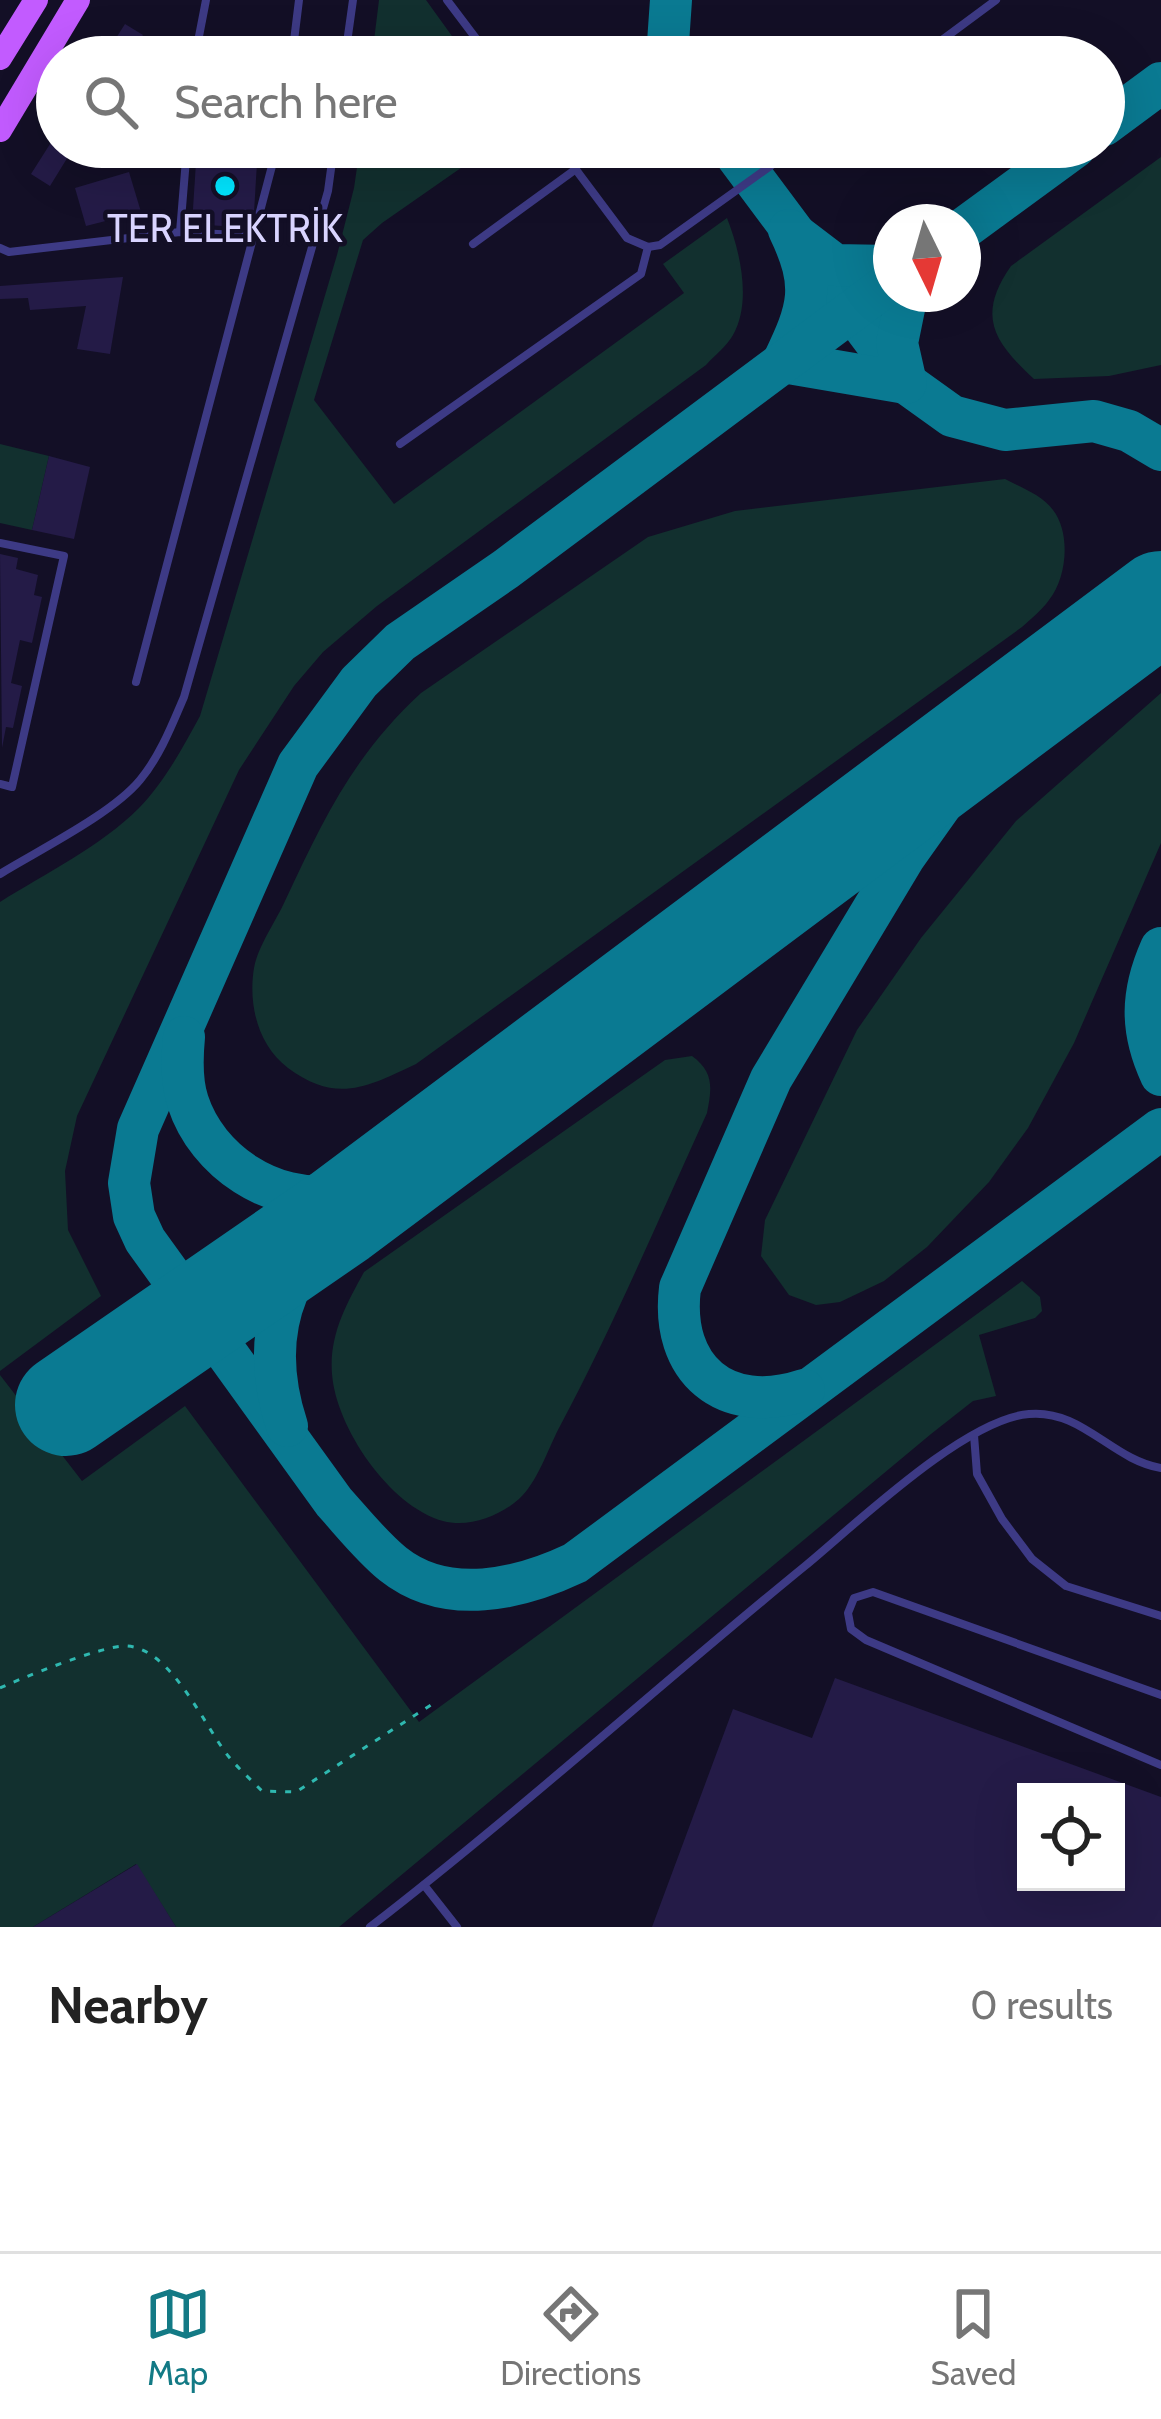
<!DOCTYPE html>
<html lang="en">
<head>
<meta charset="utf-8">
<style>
	:root { --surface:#fff; --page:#f6f6f6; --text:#222; --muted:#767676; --line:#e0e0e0; --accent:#137a85 }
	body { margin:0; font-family:Cabin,sans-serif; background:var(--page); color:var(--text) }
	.controls { position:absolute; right:36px; bottom:36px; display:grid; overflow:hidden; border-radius:0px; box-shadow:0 12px 48px #0002 }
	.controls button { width:108px; height:108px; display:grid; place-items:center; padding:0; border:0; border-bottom:3px solid var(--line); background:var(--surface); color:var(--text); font:60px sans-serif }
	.compass { position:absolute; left:873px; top:204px; width:108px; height:108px; border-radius:50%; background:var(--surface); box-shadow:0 12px 48px #0002; rotate:175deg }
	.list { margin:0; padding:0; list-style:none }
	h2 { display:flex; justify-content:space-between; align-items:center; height:156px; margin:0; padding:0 48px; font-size:51px }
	h2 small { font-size:39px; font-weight:400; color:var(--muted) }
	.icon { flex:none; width:66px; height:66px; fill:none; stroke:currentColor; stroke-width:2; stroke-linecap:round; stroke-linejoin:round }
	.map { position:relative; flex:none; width:1161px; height:1927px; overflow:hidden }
	.search { position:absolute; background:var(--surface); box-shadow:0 12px 48px #0002; left:36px; right:36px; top:36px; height:132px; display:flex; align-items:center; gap:30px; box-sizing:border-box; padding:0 42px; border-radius:66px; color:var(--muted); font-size:45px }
	.sheet { height:324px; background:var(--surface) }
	nav { display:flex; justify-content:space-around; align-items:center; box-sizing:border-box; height:168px; border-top:3px solid var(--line); background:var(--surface); font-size:33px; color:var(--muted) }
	nav a { display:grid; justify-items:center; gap:6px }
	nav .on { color:var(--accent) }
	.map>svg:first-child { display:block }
	.green { fill:#12302f }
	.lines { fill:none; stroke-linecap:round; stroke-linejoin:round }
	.taxiway { stroke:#0a7a92; stroke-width:42 }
	.runway { stroke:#0a7a92; stroke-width:102 }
	.building { fill:#241b47; fill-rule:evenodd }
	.path { stroke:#2fb8b0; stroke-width:3; stroke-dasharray:6 9; stroke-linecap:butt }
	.lane { stroke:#3d3a85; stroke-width:8 }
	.primary { stroke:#c25bff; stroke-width:24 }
	.poi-dot { fill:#00e5ff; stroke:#130f26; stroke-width:4.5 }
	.labels { text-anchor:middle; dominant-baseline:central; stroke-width:9; stroke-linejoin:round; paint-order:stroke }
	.poi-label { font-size:39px; fill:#d9d4ff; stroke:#130f26 }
</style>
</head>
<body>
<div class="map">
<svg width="1161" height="1927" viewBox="0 0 1161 1927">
	<rect width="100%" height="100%" fill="#130f26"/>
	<!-- green -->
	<g class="green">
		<path d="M379 0H426L457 43 468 47 475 57H372Z"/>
		<path d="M360 147H491L382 223 363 240 314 400 394 504 684 293 663 264 727 218C740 251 752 302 733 335 727 346 714 356 706 365L377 606 323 652 294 686 239 770 77 1116 65 1171 68 1230 101 1296 0 1371V902C46 873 100 847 139 808 165 781 182 749 200 716L337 255 354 188Z"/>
		<path d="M1161 157V365L1109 376 1034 379C994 342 976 316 1011 266Z"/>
		<path d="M0 444 49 456 32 530 0 523Z"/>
		<path d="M1005 479C1022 488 1042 495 1053 510 1071 533 1067 578 1049 600 1042 610 1031 619 1022 627L416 1064C367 1087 337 1104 288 1068 258 1045 248 1005 254 968 258 946 276 921 285 901 324 818 353 756 421 693L648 537 735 511Z"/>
		<path d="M1161 693V843L1074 1043 1028 1128 989 1182 927 1247 884 1281 840 1302 816 1305 789 1295 761 1256 765 1220 857 1030 921 938 1016 821Z"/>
		<path d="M692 1056C714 1072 712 1088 707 1113 659 1218 614 1325 559 1428 548 1449 537 1483 519 1499 500 1516 469 1528 443 1521 389 1506 336 1427 332 1374 329 1335 346 1305 364 1272L665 1060Z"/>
		<path d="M1022 1281 1040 1297 1042 1311 1035 1318 979 1335 996 1396 973 1401 931 1434 339 1927H176L136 1864 33 1927H0V1375L82 1481 185 1406 419 1722Z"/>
	</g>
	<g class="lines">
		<!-- taxiway -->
		<g class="taxiway">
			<path d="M671 0 668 43 673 57"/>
			<path d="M1104 125 1161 83"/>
			<path d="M730 147 906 383 952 416 1005 430 1094 421 1129 431 1161 450"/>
			<path d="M963 229 1075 147"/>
			<path d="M891 266 835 265 789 230C816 286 809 308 783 362L906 383 897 343 907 294"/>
			<path d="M891 282 506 569 400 642 359 682 298 765 138 1129 129 1183 134 1216 145 1240 334 1502C353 1523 371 1546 393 1564 447 1607 520 1589 575 1563L1161 1129"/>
			<path d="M1161 948C1141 993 1140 1030 1161 1075"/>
			<path d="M184 1037C182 1058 181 1081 188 1102 207 1161 273 1205 335 1195 360 1190 381 1179 404 1167"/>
			<path d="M804 1390C725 1416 670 1369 680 1288L771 1079 905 856 1003 718"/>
			<path d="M287 1426C253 1323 293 1251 374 1190"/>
		</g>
		<!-- runway -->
		<path class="runway" d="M66 1405 340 1216 1161 602"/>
	</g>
	<!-- building -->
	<g class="building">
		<path d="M125 24 143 35 129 57H104Z"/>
		<path d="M57 133V147H74L50 186 31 174Z"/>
		<path d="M197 147H258L253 228 192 224Z"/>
		<path d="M129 172 141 212 86 226 75 188Z"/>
		<path d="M123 277 110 354 77 349 86 306 30 310 28 298 0 299V286Z"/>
		<path d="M49 456 90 467 74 539 32 530Z"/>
		<path d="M0 554 18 558 16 569 38 575 34 595 42 597 32 643 20 640 11 683 22 686 13 728 6 727 2 748Z"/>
		<path d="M835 1678 1161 1797V1927H652L733 1709 812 1738ZM1026 1792H1116V1882H1026Z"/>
		<path d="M137 1864 176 1927H33Z"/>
	</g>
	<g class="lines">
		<!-- path -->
		<path class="path" d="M0 1688C24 1677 99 1647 124 1646 170 1645 204 1726 229 1757 239 1769 251 1780 262 1791L296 1792 434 1703"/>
		<!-- lane -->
		<g class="lane">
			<path d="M447 0 490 57"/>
			<path d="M195 57 206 0"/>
			<path d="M292 57 299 0"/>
			<path d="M345 57 353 0"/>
			<path d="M919 57 996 0"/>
			<path d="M559 147 627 238 648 247 660 245 797 147"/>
			<path d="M180 232 187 147"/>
			<path d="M473 244 576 169"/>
			<path d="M0 248 9 252 180 232 256 236"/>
			<path d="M400 444 641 274 648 247"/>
			<path d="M0 543 64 556 12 787 0 784"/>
			<path d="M136 682 277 147"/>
			<path d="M0 874C39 850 112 814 140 780 160 756 172 725 184 697L328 191 334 147"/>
			<path d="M974 1435 977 1474 1002 1519 1032 1559 1066 1586 1161 1616"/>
			<path d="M1161 1695 873 1592 854 1598 848 1613 851 1629 866 1640 1161 1765"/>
			<path d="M424 1885 457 1927"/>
			<path d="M370 1927C519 1812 659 1685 805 1566 856 1524 965 1419 1029 1414 1082 1409 1112 1460 1161 1468"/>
		</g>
		<!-- primary -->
		<g class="primary">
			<path d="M0 58 36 0"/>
			<path d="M0 130 78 0"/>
		</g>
	</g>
	<!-- markers -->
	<circle class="poi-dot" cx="225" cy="186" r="12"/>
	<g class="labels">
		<!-- poi labels -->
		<g class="poi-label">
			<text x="225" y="228">TER ELEKTRİK</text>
		</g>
	</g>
</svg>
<div class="controls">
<button><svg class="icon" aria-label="locate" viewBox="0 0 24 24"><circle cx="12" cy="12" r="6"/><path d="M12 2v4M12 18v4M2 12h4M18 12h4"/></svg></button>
</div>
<svg class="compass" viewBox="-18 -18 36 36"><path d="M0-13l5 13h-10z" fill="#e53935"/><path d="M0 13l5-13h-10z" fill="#767676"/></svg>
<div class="search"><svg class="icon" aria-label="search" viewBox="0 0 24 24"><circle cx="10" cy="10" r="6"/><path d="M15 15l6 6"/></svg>Search here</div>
</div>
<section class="sheet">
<h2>Nearby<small>0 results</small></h2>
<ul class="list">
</ul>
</section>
<nav>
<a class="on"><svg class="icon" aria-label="map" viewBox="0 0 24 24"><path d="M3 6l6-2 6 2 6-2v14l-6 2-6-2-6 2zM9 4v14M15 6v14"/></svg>Map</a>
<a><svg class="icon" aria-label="directions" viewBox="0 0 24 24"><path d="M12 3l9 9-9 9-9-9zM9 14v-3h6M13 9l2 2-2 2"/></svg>Directions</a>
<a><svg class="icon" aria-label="saved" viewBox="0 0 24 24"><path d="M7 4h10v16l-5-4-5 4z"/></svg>Saved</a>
</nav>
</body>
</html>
